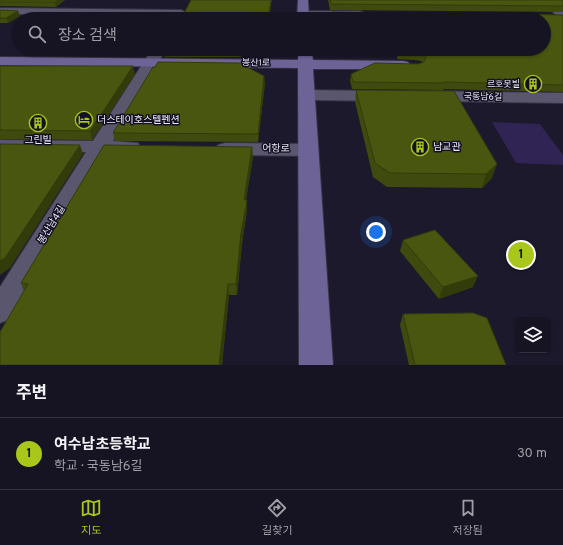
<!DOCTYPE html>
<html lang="ko">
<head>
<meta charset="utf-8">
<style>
	:root { --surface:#161322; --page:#23202f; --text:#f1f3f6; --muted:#9e9ea5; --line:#353240; --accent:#a9c71a }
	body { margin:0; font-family:Overpass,"Noto Sans KR",sans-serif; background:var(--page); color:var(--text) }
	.controls { position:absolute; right:12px; bottom:12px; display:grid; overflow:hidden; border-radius:6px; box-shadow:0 1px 3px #0004 }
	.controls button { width:36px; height:36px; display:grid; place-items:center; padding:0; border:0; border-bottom:1px solid var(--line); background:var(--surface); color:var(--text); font:20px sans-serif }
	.you { position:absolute; left:376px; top:232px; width:14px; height:14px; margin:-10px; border:3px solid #fff; border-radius:50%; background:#1a73e8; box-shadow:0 0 0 6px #1a73e833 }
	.badge { display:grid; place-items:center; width:26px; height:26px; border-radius:50%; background:var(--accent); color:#111; font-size:13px; font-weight:700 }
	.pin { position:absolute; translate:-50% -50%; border:2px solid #fff; box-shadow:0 1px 4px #0006 }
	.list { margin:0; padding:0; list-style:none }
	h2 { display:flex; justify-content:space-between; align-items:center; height:52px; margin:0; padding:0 16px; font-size:17px }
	h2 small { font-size:13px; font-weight:400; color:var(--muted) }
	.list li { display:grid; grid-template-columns:26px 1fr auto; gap:12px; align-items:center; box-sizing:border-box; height:72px; padding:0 16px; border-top:1px solid var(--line) }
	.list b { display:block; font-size:15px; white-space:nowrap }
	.list p { margin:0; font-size:13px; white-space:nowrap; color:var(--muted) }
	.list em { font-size:13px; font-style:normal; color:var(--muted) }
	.icon { flex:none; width:22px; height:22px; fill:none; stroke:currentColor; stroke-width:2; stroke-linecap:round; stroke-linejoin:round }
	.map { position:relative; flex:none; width:563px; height:365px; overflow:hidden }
	.search { position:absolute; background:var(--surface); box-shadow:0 1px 3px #0004; left:12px; right:12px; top:12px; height:44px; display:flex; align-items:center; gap:10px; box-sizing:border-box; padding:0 14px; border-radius:22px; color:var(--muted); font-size:15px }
	.sheet { height:124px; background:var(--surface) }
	nav { display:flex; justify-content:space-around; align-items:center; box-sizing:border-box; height:56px; border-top:1px solid var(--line); background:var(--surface); font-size:11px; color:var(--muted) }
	nav a { display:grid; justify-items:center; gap:2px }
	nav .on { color:var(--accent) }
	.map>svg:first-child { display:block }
	.green { fill:#302454 }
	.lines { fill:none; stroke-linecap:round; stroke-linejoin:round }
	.street-casing { stroke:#353342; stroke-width:2 }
	.secondary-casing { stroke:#353342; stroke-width:2 }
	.street { fill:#5a566e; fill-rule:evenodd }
	.secondary { fill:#6e6396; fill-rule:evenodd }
	.wall { fill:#3e4a0e }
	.shaded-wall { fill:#323c0b }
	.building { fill:#485610; stroke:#323c0b }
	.labels { text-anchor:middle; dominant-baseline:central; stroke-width:3; stroke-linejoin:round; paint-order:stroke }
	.far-street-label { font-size:9px; fill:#ebe9f7; stroke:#141023 }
	.far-poi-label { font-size:9px; fill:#ebe9f7; stroke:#141023; text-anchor:end }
	.poi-label { font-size:10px; fill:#ebe9f7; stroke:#141023; text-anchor:start }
	.street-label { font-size:10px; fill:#ebe9f7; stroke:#141023 }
</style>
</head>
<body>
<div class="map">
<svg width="563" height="365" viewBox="0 0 563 365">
	<rect width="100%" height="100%" fill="#1d192d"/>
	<!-- green -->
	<path class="green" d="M492 122 540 124 563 155V165L516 163Z"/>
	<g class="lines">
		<defs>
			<g id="street">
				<path d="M537 0H549L563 10V18L559 17Z"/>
				<path d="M0 8 181 10 187 13 181 16 0 14Z"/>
				<path d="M303 11H360L366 14 360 17 299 16 297 14 299 12Z"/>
				<path d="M152 49H166L113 141 138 143 140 147 138 151 131 153 106 152 10 319 0 323V287L86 152H0V140L93 141Z"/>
				<path d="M306 90 384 91 390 93 392 96 390 99 384 101 306 100 300 98 298 95 300 92Z"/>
				<path d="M428 91 563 93V103L428 101 422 99 420 96 422 93Z"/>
				<path d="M225 143 308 144 315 146 318 150 315 154 308 156 225 155 218 153 215 149 218 145Z"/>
			</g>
			<g id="secondary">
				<path d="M298 0H308L309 19H297Z"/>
				<path d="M299 49H311L313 60 403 61 408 62 410 65 408 68 403 69H313L333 365H299L298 68 0 65V57L298 60Z"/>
			</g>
		</defs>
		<!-- street casing -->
		<use href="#street" class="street-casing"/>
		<!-- secondary casing -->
		<use href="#secondary" class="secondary-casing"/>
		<!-- street -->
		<use href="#street" class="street"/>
		<!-- secondary -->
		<use href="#secondary" class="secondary"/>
	</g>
	<!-- wall -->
	<g class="wall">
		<path d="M0 0H65L56 7 0 6Z"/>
		<path d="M328 0H563V12L330 10Z"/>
		<path d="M0 10 20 16 8 23H0Z"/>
		<path d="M332 12 563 15V92L444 89 443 90 352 89 350 81 351 74 418 64 423 62 421 61 416 60 397 59 398 53 544 19H332Z"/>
		<path d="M164 49H263L239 57H165Z"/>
		<path d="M0 66 135 74 92 140 0 139Z"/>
		<path d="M265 83 258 142 115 141 113 133Z"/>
		<path d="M356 90 492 178 482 188 387 187 373 177 355 102Z"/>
		<path d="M253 157 246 200 247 210 242 244 237 295H229L222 365H0L24 291 21 283Z"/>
		<path d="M403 240 473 287 439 299 400 251Z"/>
		<path d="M403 314 506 365H409L400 325Z"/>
	</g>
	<!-- shaded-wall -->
	<g class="shaded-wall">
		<path d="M58 0H65L56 7 55 2Z"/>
		<path d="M271 0H272L269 19H268Z"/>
		<path d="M18 11 20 16 8 23 6 18Z"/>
		<path d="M242 49H263L239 57 238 50Z"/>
		<path d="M133 66 135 74 92 140 90 131Z"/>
		<path d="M264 76 265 83 258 142V134Z"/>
		<path d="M80 145 83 154 10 268 0 275V261Z"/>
		<path d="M252 147 253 157 244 210V200Z"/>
		<path d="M497 164 492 178 482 188 486 174Z"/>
		<path d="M247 200V210L242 244 237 295 236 284 241 233Z"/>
		<path d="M478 276 473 287 439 299 443 287Z"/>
		<path d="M228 284 229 295 222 365H219Z"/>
	</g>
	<!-- building -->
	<g class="building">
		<path d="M0 0H58L55 2H0Z"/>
		<path d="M191 0H271L268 19H181Z"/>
		<path d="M330 0H563V6L331 4Z"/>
		<path d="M0 10 18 11 6 18H0Z"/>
		<path d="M332 12 563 15V85L444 82 445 83 353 82 351 74 375 63 418 64 424 62 426 57 423 54 417 53H398L405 49H544V19H334Z"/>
		<path d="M164 49H242L238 50H164Z"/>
		<path d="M158 62 239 63 264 76 258 134 113 133 153 67H155Z"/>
		<path d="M0 66H133L90 131 0 130Z"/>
		<path d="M356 90 454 91 497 164 486 174 390 173 375 163Z"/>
		<path d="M0 144 80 145 5 258 0 261Z"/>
		<path d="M104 145 252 147 244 200H247L241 233 236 284H228L219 365H0V332L28 284 21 283Z"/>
		<path d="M435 230 478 276 443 287 403 240Z"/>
		<path d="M473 313 487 318 506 365H415L403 314Z"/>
	</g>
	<!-- icons -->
	<defs>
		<symbol id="building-ring" viewBox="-11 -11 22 22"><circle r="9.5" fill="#141023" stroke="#a9c71a" stroke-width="1.5"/><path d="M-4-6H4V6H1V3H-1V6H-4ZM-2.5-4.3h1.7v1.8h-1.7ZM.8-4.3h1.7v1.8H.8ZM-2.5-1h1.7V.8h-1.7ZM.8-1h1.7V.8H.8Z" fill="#a9c71a"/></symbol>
		<symbol id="hotel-ring" viewBox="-11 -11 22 22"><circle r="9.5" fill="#141023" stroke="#a9c71a" stroke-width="1.5"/><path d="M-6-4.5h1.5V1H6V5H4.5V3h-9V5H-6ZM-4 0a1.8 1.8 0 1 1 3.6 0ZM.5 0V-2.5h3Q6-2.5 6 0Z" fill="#a9c71a"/></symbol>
	</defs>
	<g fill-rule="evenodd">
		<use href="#building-ring" x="523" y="74" width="20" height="20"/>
		<use href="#hotel-ring" x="74" y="110" width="20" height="20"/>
		<use href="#building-ring" x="28" y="113" width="20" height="20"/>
		<use href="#building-ring" x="410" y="137" width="20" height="20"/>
	</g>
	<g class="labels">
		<!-- far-street labels -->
		<g class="far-street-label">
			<text transform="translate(256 63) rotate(1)">봉산1로</text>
			<text transform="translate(483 97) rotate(1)">국동남6길</text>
		</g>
		<!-- far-poi labels -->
		<g class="far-poi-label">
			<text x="520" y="84">르호봇빌</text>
		</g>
		<!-- poi labels -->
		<g class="poi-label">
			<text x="97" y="120">더스테이호스텔펜션</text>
			<text x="38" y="140" text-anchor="middle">그린빌</text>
			<text x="433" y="147">남교관</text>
		</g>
		<!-- street labels -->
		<g class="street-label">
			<text transform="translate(276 149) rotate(1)">어항로</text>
			<text transform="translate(52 225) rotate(-59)">봉산남4길</text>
		</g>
	</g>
</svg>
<div class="controls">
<button><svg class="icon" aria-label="layers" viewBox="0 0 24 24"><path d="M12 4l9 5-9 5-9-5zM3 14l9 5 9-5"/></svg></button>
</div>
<div class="you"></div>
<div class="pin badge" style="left:521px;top:255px">1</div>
<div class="search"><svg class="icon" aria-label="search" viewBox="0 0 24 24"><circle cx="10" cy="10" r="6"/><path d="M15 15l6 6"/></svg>장소 검색</div>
</div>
<section class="sheet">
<h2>주변<small></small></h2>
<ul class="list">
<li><span class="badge">1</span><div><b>여수남초등학교</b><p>학교 · 국동남6길</p></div><em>30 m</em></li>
</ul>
</section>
<nav>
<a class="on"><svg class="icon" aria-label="map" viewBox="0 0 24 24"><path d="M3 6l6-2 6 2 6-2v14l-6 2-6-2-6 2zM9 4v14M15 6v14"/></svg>지도</a>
<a><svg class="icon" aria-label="directions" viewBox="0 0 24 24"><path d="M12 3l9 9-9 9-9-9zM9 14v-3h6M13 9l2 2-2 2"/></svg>길찾기</a>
<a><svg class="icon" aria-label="saved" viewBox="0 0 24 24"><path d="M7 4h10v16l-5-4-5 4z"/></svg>저장됨</a>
</nav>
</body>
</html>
